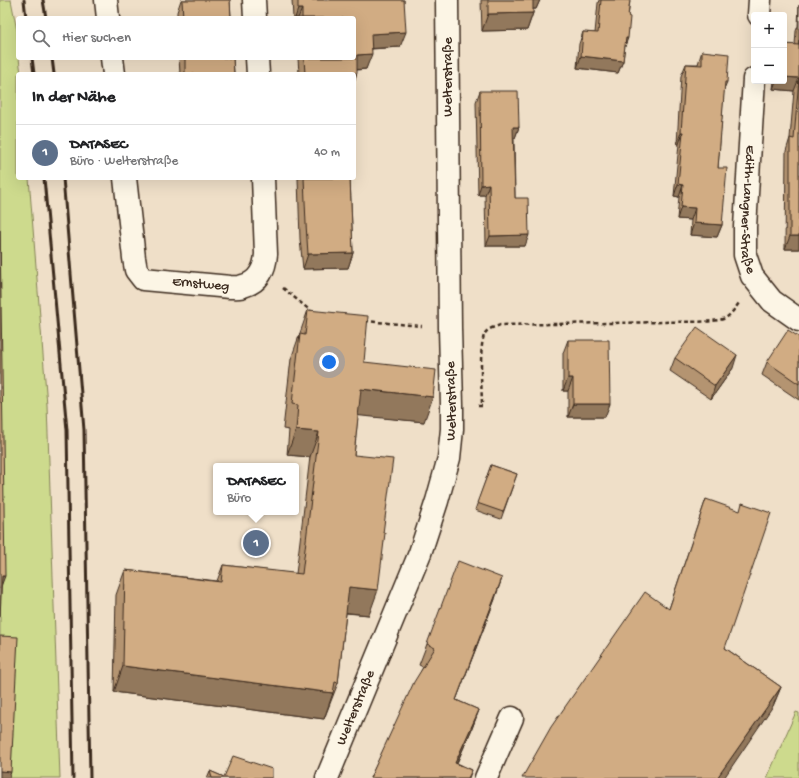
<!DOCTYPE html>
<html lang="de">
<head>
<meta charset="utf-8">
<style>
	:root { --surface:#fff; --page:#f6f6f6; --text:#202124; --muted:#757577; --line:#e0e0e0; --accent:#111827 }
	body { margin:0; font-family:"Gochi Hand",sans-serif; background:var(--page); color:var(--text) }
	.controls { position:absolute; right:12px; top:12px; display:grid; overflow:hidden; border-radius:4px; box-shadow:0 4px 16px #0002 }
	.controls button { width:36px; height:36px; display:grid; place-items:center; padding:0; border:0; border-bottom:1px solid var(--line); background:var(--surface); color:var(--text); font:20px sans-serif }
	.you { position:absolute; left:329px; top:362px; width:14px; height:14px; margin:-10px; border:3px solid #fff; border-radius:50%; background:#1a73e8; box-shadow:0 0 0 6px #1a73e833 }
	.badge { display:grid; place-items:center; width:26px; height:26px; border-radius:50%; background:var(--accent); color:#fff; font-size:13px; font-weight:700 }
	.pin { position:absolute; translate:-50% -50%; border:2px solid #fff; box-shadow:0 1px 4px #0006 }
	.popup { position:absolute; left:213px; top:463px; width:86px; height:52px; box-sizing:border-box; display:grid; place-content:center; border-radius:4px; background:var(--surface); filter:drop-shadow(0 1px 3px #0005); font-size:13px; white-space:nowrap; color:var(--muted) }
	.popup b { font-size:15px; color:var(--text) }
	.popup::after { content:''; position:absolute; left:50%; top:100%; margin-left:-8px; border:8px solid transparent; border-top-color:var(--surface) }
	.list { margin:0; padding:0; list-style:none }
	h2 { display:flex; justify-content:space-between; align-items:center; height:52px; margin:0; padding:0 16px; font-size:17px }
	h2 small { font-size:13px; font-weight:400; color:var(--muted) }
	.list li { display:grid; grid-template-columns:26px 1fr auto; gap:12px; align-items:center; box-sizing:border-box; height:56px; padding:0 16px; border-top:1px solid var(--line) }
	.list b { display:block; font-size:15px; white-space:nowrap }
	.list p { margin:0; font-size:13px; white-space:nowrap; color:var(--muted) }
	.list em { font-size:13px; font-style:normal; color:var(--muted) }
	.icon { flex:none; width:22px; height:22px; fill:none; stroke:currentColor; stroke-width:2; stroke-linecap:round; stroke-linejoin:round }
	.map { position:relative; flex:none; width:799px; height:778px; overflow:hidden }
	.search { position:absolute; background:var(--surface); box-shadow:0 4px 16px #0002; left:16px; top:16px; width:340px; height:44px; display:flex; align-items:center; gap:10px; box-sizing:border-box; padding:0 14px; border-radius:4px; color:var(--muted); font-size:15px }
	.panel { position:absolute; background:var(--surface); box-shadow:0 4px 16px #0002; left:16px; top:72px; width:340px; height:108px; border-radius:4px }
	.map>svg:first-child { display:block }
	.green { fill:#cdda8d; stroke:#848256 }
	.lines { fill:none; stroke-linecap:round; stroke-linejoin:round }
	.minor-casing { stroke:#3b2a1e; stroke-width:25 }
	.tertiary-casing { stroke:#3b2a1e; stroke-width:25 }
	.path { stroke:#3b2a1e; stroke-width:2.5; stroke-dasharray:4 3; stroke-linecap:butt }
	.minor { stroke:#fcf5e5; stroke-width:22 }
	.tertiary { stroke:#fcf5e5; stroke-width:22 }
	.rail { stroke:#3b2a1e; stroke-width:3 }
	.wall { fill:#b49471; stroke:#3b2a1e }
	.shaded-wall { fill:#92785c; stroke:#3b2a1e }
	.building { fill:#d1ac83; stroke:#3b2a1e }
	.labels { text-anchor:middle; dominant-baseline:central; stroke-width:3; stroke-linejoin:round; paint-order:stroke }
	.street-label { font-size:14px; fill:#3b2a1e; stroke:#fcf5e5 }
</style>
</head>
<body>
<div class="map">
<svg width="799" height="778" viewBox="0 0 799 778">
	<rect width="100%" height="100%" fill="#efdfc8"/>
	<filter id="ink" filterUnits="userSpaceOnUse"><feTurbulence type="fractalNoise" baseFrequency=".025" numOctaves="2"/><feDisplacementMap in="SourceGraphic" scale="8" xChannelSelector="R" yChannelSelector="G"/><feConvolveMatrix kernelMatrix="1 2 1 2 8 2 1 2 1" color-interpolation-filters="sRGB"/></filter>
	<g filter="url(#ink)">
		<!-- green -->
		<g class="green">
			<path d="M0 0H11L17 31 18 58H19L21 74H18V178H29L47 405 60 778H5L0 655Z"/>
			<path d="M796 712 799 713V778H767Z"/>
		</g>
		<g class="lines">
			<defs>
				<g id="minor">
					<path d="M106 0 108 18"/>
					<path d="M254 0 255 18"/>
					<path d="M759 15 760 0"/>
					<path d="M112 58 114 74"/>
					<path d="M257 58 258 74"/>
					<path id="s1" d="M754 79 745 227V255L752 276 772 301 799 320"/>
					<path id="s2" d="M125 178 134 258 136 270 143 279 230 287C234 287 240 288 243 286 259 282 265 269 266 254L263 178"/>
					<path d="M486 778 512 718"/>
				</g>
				<g id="tertiary">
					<path id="s3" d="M327 778 420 553 437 501 449 458 452 429V405L450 328 447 0"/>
				</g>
			</defs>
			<!-- minor casing -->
			<use href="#minor" class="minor-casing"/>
			<!-- tertiary casing -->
			<use href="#tertiary" class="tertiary-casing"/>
			<!-- path -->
			<g class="path">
				<path d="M283 288 312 312"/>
				<path d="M365 321 422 326"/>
				<path d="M478 406H482C482 392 478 340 486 332 489 328 496 327 500 325L665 322C678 321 718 324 727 317 732 313 736 307 739 303"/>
			</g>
			<!-- minor -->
			<use href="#minor" class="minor"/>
			<!-- tertiary -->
			<use href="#tertiary" class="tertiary"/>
			<!-- rail -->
			<g class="rail">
				<path d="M24 0 26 18"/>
				<path d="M43 0 46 18"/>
				<path d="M32 58 34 74"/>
				<path d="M52 58 54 74"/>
				<path d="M44 178 67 430 73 778"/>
				<path d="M63 178 84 430 90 778"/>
			</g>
		</g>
		<!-- wall -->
		<g class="wall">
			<path d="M181 0H230L231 18H177V12Z"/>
			<path d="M292 0H404L400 47 372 49 366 69 357 70 354 74H299L298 58H354V18H293Z"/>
			<path d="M481 0H540L536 9H533V13L527 30 482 31Z"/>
			<path d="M599 0H630L623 61 618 73 577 68 579 44 583 32 595 33 598 3Z"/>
			<path d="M799 5V249H785L786 151 790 138 794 91 773 89 774 81H784L795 45 796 31 798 26Z"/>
			<path d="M702 51 727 82 724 89 718 168 722 225 717 237 690 235 691 220 677 219 679 197 674 196 679 144H677L681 76 686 64H698Z"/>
			<path d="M179 58H233L234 74H180Z"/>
			<path d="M480 91 519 127 515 138H514L515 198 525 246H486L485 195H478L476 102Z"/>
			<path d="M298 178H350L353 253 348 268 303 269 300 239Z"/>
			<path d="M308 310 364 362 424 422 358 415 354 455 383 533 369 615 346 613 338 683 324 719 114 692 116 595 125 570 217 581 223 565 296 574 310 457 287 455 289 430 283 429 291 359Z"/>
			<path d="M799 337V400L762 375 767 362Z"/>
			<path d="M568 340 605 417H568V391H563V353Z"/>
			<path d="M675 358 733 368 711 399 670 371Z"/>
			<path d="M491 465 517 474 501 519 475 510Z"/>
			<path d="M706 499 725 648 781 687 773 706 669 609Z"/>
			<path d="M495 599 456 700 479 710 471 731 457 763 472 770 469 778H370L423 667 419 665 427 644Z"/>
			<path d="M210 771 224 777 272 778H207Z"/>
		</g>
		<!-- shaded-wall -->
		<g class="shaded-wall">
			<path d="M530 0H540L536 9H526Z"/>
			<path d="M298 9H302L298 18H295Z"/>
			<path d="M533 13 527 30 482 31 488 14Z"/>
			<path d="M406 32 400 47 365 49 371 34Z"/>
			<path d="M626 38H628L624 49Z"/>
			<path d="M372 54 366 69 351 70 357 55Z"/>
			<path d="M581 56 623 61 618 73 577 68Z"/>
			<path d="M357 73 354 82V74H346Z"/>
			<path d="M784 77 799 78 794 91 773 89 776 81H784Z"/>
			<path d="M513 127H519L515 138H510Z"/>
			<path d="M681 132H683L679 144H677Z"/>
			<path d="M489 184 485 195H478L481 185Z"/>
			<path d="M678 184 683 185 679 197 674 196Z"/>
			<path d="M681 207 695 208 691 220 677 219Z"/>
			<path d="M694 223 722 225 717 237 690 235Z"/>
			<path d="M529 235 525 246H486L490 236Z"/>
			<path d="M790 236H799V249H785Z"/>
			<path d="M353 253 348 268 303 269 308 254Z"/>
			<path d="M737 355 733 368 711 399 715 386Z"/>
			<path d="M568 378H573L568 391H563Z"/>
			<path d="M361 389 433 397 424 422 352 415Z"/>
			<path d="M573 404H610L605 417H568Z"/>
			<path d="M296 430 319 432 310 457 287 455Z"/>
			<path d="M2 576H5L0 589Z"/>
			<path d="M502 578 495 599 448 720 456 700Z"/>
			<path d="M349 587 378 590 369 615 340 612Z"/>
			<path d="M123 666 333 693 324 719 114 692Z"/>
			<path d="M781 687 773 706 724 778H717Z"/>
			<path d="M479 710 471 731 450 778 455 763Z"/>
			<path d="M0 771 11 772 9 778H0Z"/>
		</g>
		<!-- building -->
		<g class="building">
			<path d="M182 0H230L231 18H183Z"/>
			<path d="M298 0H404L406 32 371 34 372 54 357 55V73L346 74H305L304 58H354V18H302V9H298Z"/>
			<path d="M488 0H533V13L488 14Z"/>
			<path d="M601 0H630L628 16 630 17 628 38H626L623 61 581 56 583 32 598 33Z"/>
			<path d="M799 40V236H790V138L794 139 799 78 784 77V44L799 45Z"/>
			<path d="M702 51 729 54 727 82H725L718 168H727L722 225 694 223 695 208 681 207 683 185 678 184 683 132H681L686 64 702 65Z"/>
			<path d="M185 58H233L234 74H185Z"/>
			<path d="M480 91H518L519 127H513L515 198H528L529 235 490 236 489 184 481 185Z"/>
			<path d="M304 178H350L353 253 308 254 306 224Z"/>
			<path d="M0 230 5 576H2L0 617Z"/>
			<path d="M308 310 368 316 364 362 436 370 433 397 361 389 354 455 393 459 383 533H385L378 590 349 587 338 683 335 682 333 693 123 666 125 570 221 582 223 565 302 574 319 432 296 430 298 405 292 404 300 334 305 335Z"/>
			<path d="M697 327 737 355 715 386 675 358Z"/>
			<path d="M788 330 799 337V384L767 362Z"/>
			<path d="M568 340H609L610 404H573V378H568Z"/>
			<path d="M491 465 517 474 503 512 477 503Z"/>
			<path d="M706 499 740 511 742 503 771 513 725 648 781 687 717 778H522L551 727 645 592 669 609Z"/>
			<path d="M458 561 502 578 456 700 479 710 455 763 472 770 468 778H370L414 682 435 648 427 644Z"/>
			<path d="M0 636 18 637 11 772 0 771Z"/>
			<path d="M233 756 272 769V778H212L210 771 224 777Z"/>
		</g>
	</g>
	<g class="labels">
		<!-- street labels -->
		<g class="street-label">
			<text transform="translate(448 77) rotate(-90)">Welterstraße</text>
			<text stroke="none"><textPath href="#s1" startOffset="131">Edith-Langner-Straße</textPath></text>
			<text stroke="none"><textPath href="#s2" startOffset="162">Ernstweg</textPath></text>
			<text stroke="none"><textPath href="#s3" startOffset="400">Welterstraße</textPath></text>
			<text stroke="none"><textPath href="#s3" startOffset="76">Welterstraße</textPath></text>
		</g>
	</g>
</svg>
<div class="controls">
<button>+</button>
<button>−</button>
</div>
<div class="you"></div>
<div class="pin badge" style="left:256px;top:543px;background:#5c6f8a">1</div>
<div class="popup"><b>DATASEC</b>Büro</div>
<div class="search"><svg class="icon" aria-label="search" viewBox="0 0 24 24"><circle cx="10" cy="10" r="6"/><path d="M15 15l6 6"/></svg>Hier suchen</div>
<section class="panel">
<h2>In der Nähe<small></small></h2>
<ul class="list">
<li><span class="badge" style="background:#5c6f8a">1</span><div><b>DATASEC</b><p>Büro · Welterstraße</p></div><em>40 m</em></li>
</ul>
</section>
</div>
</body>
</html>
